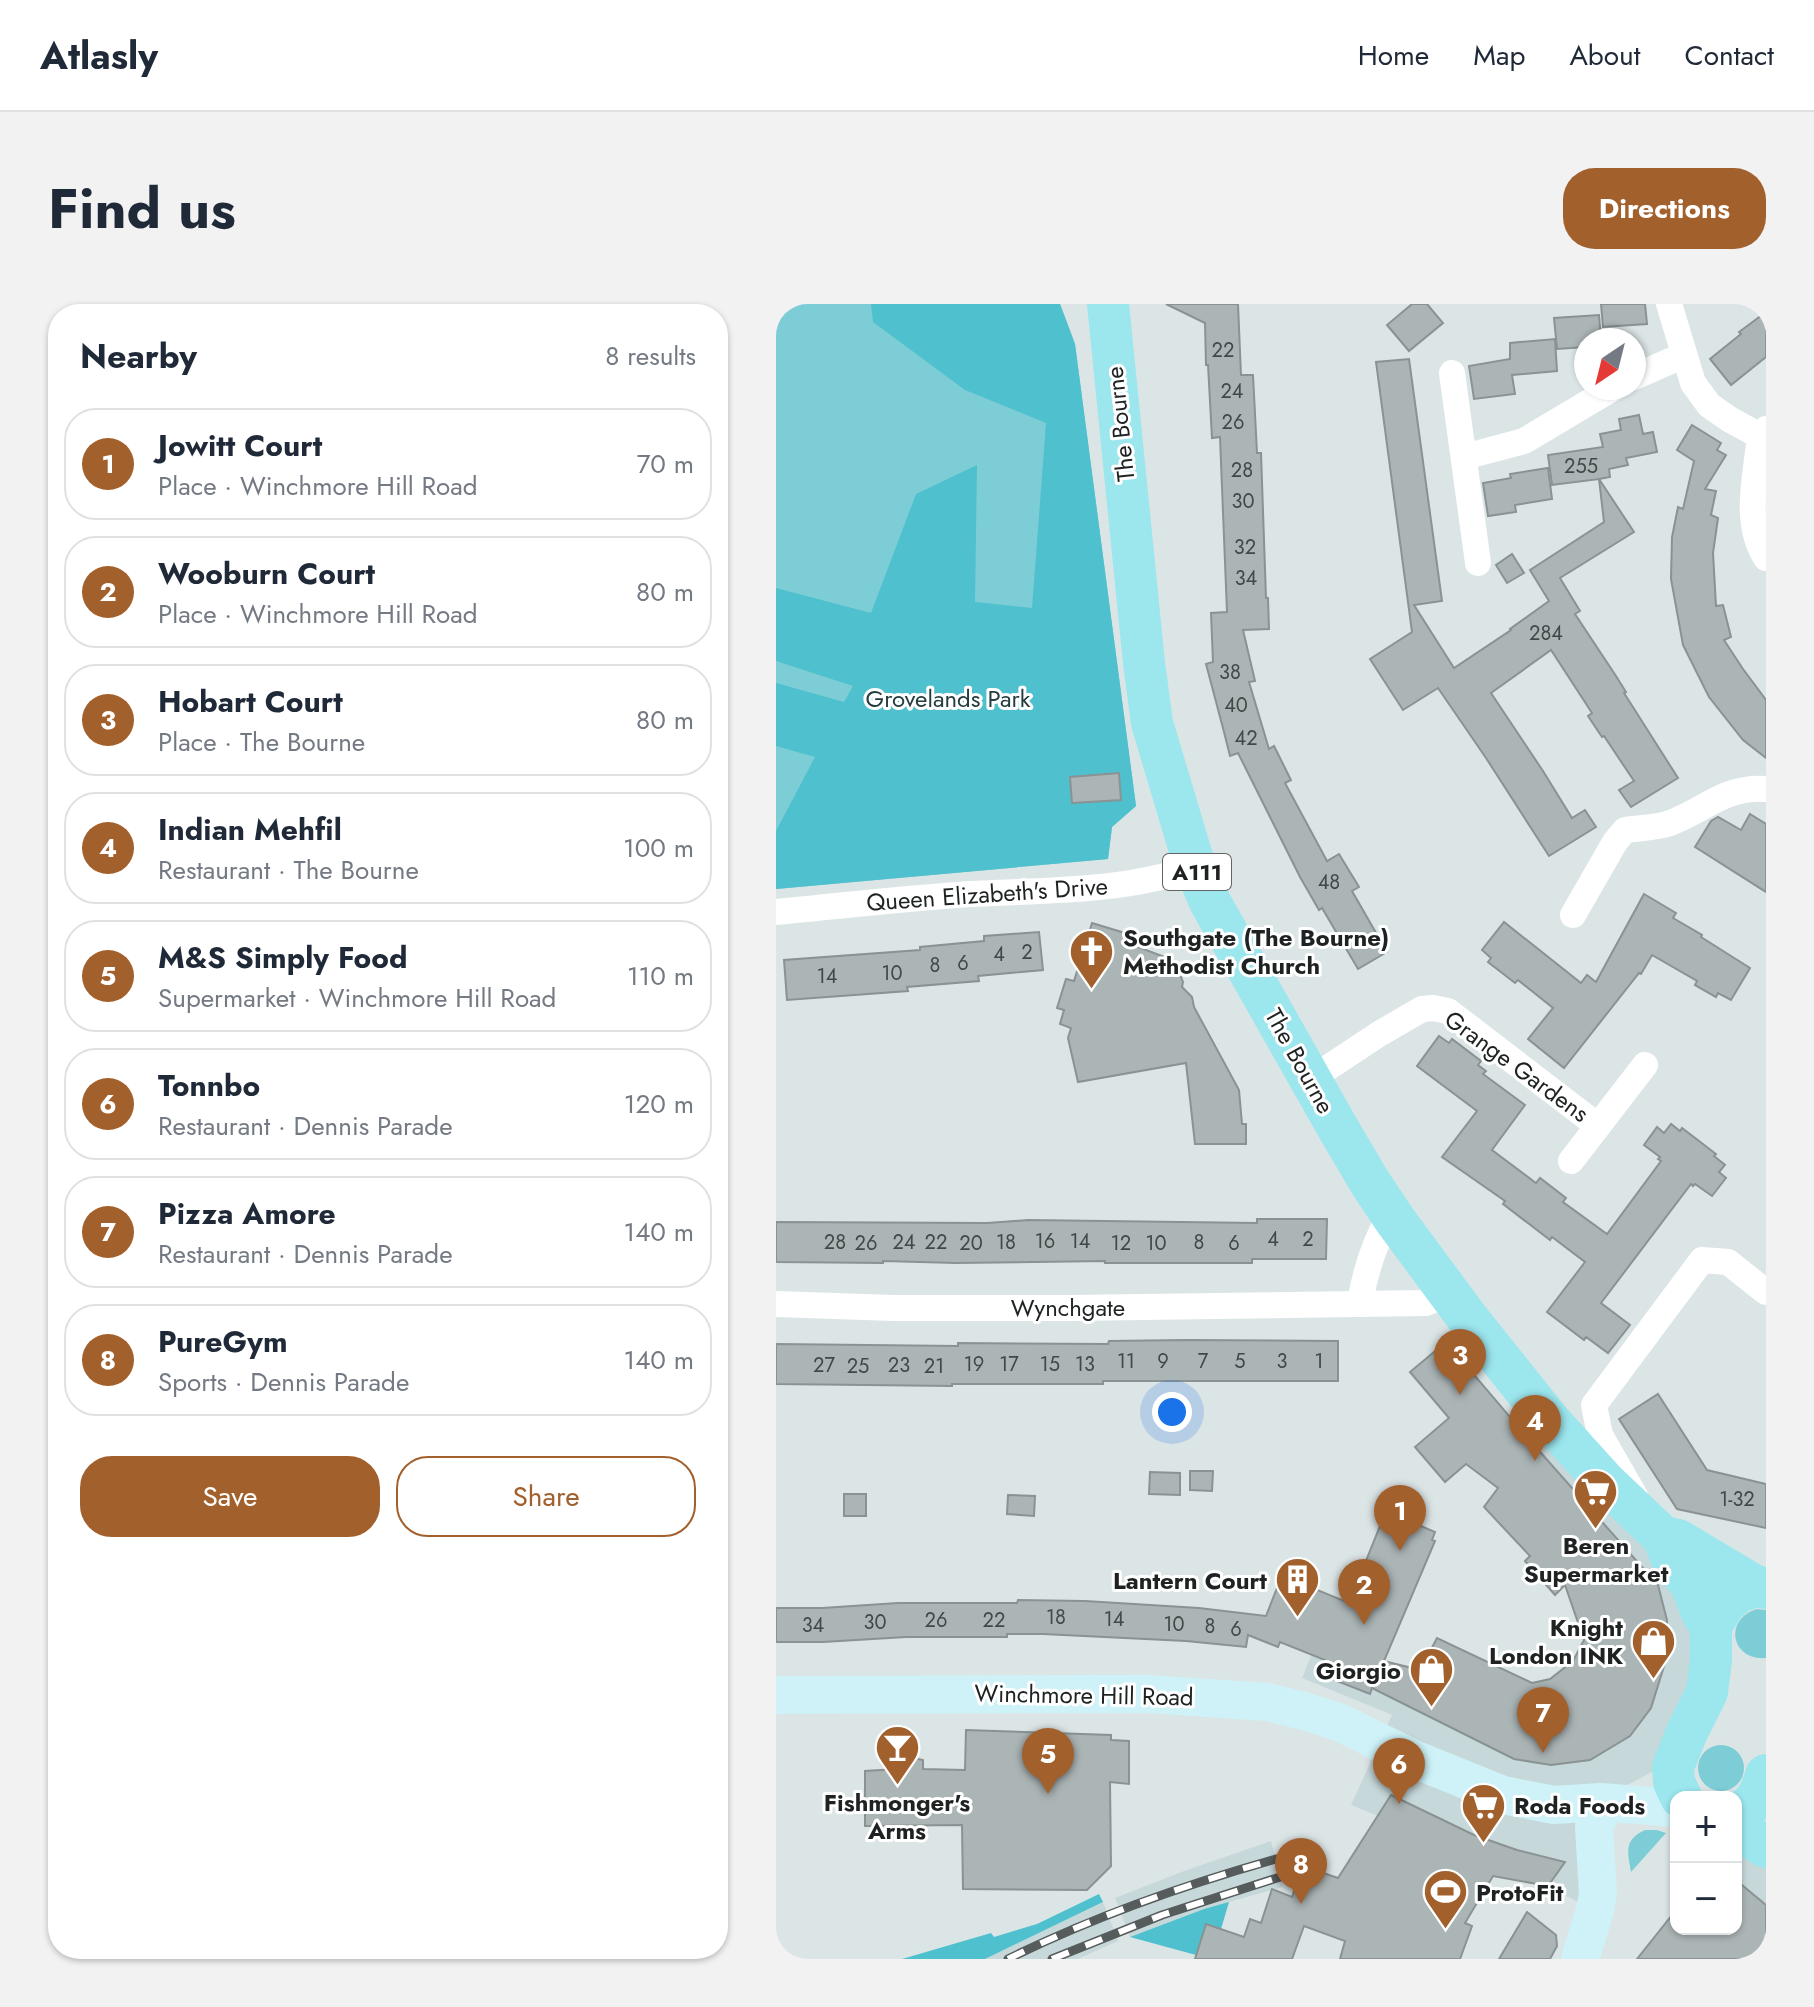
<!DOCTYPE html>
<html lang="en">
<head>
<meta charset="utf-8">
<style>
	:root { --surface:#fff; --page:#f2f2f3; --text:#1f2937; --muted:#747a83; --line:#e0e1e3; --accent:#a2602d }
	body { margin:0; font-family:Jost,sans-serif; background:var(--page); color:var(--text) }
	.controls { position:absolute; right:24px; bottom:24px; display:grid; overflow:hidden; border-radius:16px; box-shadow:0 2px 6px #0004 }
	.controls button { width:72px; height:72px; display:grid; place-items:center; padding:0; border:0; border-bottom:2px solid var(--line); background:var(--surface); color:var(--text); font:40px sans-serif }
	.compass { position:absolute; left:798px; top:24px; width:72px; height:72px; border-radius:50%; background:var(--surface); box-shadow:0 2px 6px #0004; rotate:215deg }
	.you { position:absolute; left:396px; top:1108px; width:28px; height:28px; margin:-20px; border:6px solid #fff; border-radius:50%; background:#1a73e8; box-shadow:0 0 0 12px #1a73e833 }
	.badge { display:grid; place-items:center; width:52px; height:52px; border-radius:50%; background:var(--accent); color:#fff; font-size:26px; font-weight:700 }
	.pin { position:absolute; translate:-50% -66px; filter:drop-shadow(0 2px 4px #0008) }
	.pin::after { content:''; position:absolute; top:42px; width:28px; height:24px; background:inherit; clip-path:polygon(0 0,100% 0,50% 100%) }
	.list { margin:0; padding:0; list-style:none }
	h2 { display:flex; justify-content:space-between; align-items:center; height:104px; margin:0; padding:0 32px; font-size:34px }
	h2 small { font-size:26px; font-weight:400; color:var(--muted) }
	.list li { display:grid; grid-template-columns:52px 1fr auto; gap:24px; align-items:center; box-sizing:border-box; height:112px; margin:0 16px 16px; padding:0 16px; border:2px solid var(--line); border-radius:32px }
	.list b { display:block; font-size:30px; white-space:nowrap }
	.list p { margin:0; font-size:26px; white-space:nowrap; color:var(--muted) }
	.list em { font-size:26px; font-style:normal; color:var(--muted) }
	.actions { display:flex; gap:16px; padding:24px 32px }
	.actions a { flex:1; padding:18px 0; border:2px solid var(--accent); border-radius:32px; text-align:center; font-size:28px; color:var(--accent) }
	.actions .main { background:var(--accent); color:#fff }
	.map { position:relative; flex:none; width:990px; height:1655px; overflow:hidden; border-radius:32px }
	header { display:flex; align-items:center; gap:48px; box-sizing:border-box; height:112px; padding:0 40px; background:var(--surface); border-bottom:2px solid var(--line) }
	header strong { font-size:38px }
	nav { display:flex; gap:44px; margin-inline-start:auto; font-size:28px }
	.intro { display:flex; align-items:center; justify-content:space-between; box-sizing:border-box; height:192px; padding:0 48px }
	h1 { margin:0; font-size:56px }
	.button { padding:20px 36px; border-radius:32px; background:var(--accent); color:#fff; font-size:28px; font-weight:700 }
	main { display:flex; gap:48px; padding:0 48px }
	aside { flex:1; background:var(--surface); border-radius:32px; box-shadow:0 2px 6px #0004 }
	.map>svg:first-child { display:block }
	.built { fill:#c7d8da }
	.green { fill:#7dcdd7 }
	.forest { fill:#4fc0cd }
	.building { fill:#acb5b6; stroke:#8a9293; stroke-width:2 }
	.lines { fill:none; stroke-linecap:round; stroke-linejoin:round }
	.street { stroke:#fff; stroke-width:26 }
	.secondary { stroke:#cef2f7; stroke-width:38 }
	.primary { stroke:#9ce6ee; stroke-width:42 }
	.rail-casing { stroke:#565b5b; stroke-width:9 }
	.rail { stroke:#fff; stroke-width:6; stroke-dasharray:18; stroke-linecap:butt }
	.labels { text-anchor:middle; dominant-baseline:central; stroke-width:6; stroke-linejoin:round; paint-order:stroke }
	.number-label { font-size:20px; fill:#424747 }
	.shield { fill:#fff; stroke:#626464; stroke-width:2 }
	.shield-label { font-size:22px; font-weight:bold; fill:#1f2222 }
	.street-label { font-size:24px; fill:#1f2222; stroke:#fff }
	.park-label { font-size:24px; fill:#243d41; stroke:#fff }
	.poi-label { font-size:24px; font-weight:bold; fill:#1f2222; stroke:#fff; text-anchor:start }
</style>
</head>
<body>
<header>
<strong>Atlasly</strong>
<nav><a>Home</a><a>Map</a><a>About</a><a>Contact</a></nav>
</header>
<div class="intro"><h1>Find us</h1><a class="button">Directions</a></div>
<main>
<aside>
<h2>Nearby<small>8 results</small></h2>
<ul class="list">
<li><span class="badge">1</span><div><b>Jowitt Court</b><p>Place · Winchmore Hill Road</p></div><em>70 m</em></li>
<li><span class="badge">2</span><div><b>Wooburn Court</b><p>Place · Winchmore Hill Road</p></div><em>80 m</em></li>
<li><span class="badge">3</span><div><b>Hobart Court</b><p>Place · The Bourne</p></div><em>80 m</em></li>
<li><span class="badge">4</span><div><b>Indian Mehfil</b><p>Restaurant · The Bourne</p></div><em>100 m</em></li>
<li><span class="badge">5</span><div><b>M&amp;S Simply Food</b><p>Supermarket · Winchmore Hill Road</p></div><em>110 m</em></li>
<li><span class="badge">6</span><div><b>Tonnbo</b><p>Restaurant · Dennis Parade</p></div><em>120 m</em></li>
<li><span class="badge">7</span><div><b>Pizza Amore</b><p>Restaurant · Dennis Parade</p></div><em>140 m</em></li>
<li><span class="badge">8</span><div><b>PureGym</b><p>Sports · Dennis Parade</p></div><em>140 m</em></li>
</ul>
<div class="actions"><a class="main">Save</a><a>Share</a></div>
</aside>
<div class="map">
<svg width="990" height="1655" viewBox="0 0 990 1655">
	<rect width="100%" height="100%" fill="#dce5e6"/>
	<!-- built -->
	<g class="built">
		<path d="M777 1120 935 1322 896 1457 846 1484 819 1606 751 1573 575 1501 616 1411 526 1374 537 1347 742 1432 844 1350 718 1172Z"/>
		<path d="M960 1524 990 1542V1655L960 1625Z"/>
		<path d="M495 1537 507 1583 428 1605 354 1633 339 1594 408 1567Z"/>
		<path d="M327 1598 342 1637 302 1655H209Z"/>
	</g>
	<!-- green -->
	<g class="green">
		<path d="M0 0H284L299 40 360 502 336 523 332 555 0 585Z"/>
		<path d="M981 1305 990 1306V1354C955 1357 947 1315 981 1305Z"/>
		<circle cx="945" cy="1464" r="23"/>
		<path d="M869 1526H881L890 1529 855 1568C852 1548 847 1536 869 1526Z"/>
	</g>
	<!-- forest -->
	<g class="forest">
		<path d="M95 0H284L299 40 360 502 336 523 332 555 0 585V527L39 453 0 442V379L68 398 77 382 0 357V284L95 309 140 190 201 161 199 298 256 304 270 119 189 86 97 18Z"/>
		<path d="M323 1590 327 1598 209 1655H126L215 1629 218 1633 261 1620Z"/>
		<path d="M453 1598 445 1625 430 1621 420 1651 354 1633 428 1605Z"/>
	</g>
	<!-- building -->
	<g class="building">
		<path d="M390 0H462L465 71H477L481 149H485L490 294H492L493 325 467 326 479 377 473 378 493 445 498 442 515 476 509 479 551 557 563 550 583 583 576 587 611 648 582 665 546 604 543 606 524 573 462 449 454 452 448 428 430 360 437 358 435 309 451 308 444 133 436 134 432 61H430L429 19Z"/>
		<path d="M636 0H651L667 19 633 47 611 21Z"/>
		<path d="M825 0H869L871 20 827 23Z"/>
		<path d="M990 8V53L955 81 934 55 965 30 963 28Z"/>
		<path d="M823 11 825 36H810V43L781 45 778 14Z"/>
		<path d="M779 35 781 67 736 71 739 90 698 95 693 62 734 55V39Z"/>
		<path d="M633 55 666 297 638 301 678 364 735 326 734 325 773 297 754 266 828 218 823 175 776 181 772 151 827 143 824 130 845 126 843 115 863 111 867 130 877 128 881 148 850 154 852 161 833 165 834 173 823 175 858 228 784 274 804 307 799 310 840 372 850 388 848 389 902 474 855 503 843 486 858 477 828 432 826 433 812 412 816 409 775 346 715 389 767 467 796 514 809 506 820 523 773 552 710 454 662 384 627 406 594 355 636 328 600 58Z"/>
		<path d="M916 121 945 139 941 146 950 151 929 185 940 187 935 211 942 214 937 249 940 302 947 301 955 333 948 336 967 365 990 396V454L967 436 933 393 907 341 895 275 896 233 902 203 907 205 918 157 901 146Z"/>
		<path d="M772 164 776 195 739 201 740 208 712 212 707 179 735 174 734 170Z"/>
		<path d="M736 250 748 269 731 279 720 261Z"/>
		<path d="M343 469 345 496 296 499 294 473Z"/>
		<path d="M974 510 990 520V588L919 543 935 517 942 513 965 526Z"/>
		<path d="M868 590 900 609 897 614 926 631 925 633 974 664 955 696 942 689 940 693 919 681 921 677 876 651 865 670 863 669 788 764 752 735 777 704 742 676 739 679 712 658 715 654 706 646 728 618 805 679 811 671 820 678Z"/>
		<path d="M316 619 362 633 359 642 389 653 397 667 405 673 407 678 406 683 416 693 418 703 463 786 466 820H470V840H419L410 759 302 778 292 734 295 724 284 720 288 706 281 704 290 675 298 677Z"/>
		<path d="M263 628 267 666 202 672 203 677 131 683 132 687 11 696 8 656 144 646V643L208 637V632Z"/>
		<path d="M663 732 673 739 676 735 705 757 702 761 710 767 707 770 749 801 716 846 760 879 764 874 790 894 787 898 831 930 885 857 882 855 884 853 868 841 881 823 888 829 895 820 904 827 906 824 940 850 938 852 949 861 943 868 950 874 936 892 919 880 917 882 915 880 825 999 854 1021 832 1049 810 1033 808 1036 771 1008 809 958 776 933 774 936 727 900 729 897 666 853 701 807 641 762Z"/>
		<path d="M481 915H551L550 955H476V959H329V957L180 959 107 957V959L0 958V918L211 919 252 916 481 919Z"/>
		<path d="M410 1036 562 1037V1077H327V1080H176V1082L0 1080V1040L182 1042V1039L332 1040 333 1037Z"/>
		<path d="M670 1038 757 1140 882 1281 891 1316 889 1359 875 1404 854 1432 814 1456 775 1461 738 1455 596 1384 594 1390 543 1370 549 1356 504 1338 502 1343 472 1331 470 1343 410 1337 267 1330H231V1333H130L47 1338H0V1304H46L122 1299H241L242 1296 309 1297 423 1304 490 1312 501 1284 524 1293 529 1281 573 1299 610 1207 659 1228 656 1236 659 1237 608 1357 644 1366 661 1334 756 1379 774 1375 797 1357 808 1336 789 1281 779 1291 749 1257 754 1252 708 1203 722 1184 690 1160 669 1178 639 1143 673 1114 634 1068Z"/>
		<path d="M882 1090 931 1166 990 1180V1224L901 1205 843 1115Z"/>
		<path d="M414 1167H437L436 1187 414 1186Z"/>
		<path d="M374 1168 404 1169V1191L373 1190Z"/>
		<rect x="68" y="1190" width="22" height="22"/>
		<path d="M232 1191 259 1192 258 1212 231 1210Z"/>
		<path d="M190 1426 335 1431V1436L353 1437V1480L334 1478 335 1562 311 1586 187 1585 186 1521 89 1522V1467L121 1465V1454L133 1453 147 1456V1465L189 1466Z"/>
		<path d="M615 1491 698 1531 741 1546 789 1558 772 1582 717 1572 689 1619 696 1622 684 1655H564L569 1637 528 1622 516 1655H419L430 1620 468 1633 474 1615 485 1619 496 1585 516 1593 527 1562 562 1574Z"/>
		<path d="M960 1576 990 1601V1655H861L900 1606V1625H960Z"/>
		<path d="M751 1608 780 1631 781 1642 774 1655H723Z"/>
	</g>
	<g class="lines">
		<!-- street -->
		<g class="street">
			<path d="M893 0 917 79 933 101 953 115 984 132"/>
			<path d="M676 69 702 259"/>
			<path d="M858 73 908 51"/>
			<path d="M990 125 984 132C980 172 967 218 990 254"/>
			<path d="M688 153 748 137 837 84"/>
			<path d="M0 608C65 602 130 594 195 590 269 586 349 588 419 563"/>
			<path d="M797 611 839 538 849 526C863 524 880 524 894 519 929 506 949 482 990 485"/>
			<path d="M535 775 603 730 646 705 657 704 672 707 822 822"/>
			<path d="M795 857 869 761"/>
			<path d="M584 999C589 968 599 937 615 910"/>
			<path d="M0 1000 118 1004H293L650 999 673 990"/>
			<path d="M859 1192 824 1131 818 1101 926 956 952 958 990 988"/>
		</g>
		<!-- secondary -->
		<g class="secondary">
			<path d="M0 1391 373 1390 491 1398 528 1407 565 1419 638 1455 727 1491 778 1501 825 1498 900 1504"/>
			<path d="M804 1655 819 1606 822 1590 818 1523 824 1510 825 1498"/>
		</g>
		<!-- primary -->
		<g class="primary">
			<path d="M332 0 368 359 376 419 419 563 434 598 559 819 593 877 619 916 690 1012 773 1116 830 1179 887 1233 897 1258 915 1280 926 1309 935 1322"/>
			<path d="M887 1233 902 1236 979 1282"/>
			<path d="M905 1493 898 1478 897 1463 911 1428 931 1388 935 1356V1322L949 1299 963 1288 979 1282 990 1284"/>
			<path d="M960 1511C979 1500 984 1492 990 1471"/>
			<path d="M960 1524 990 1543"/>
		</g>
		<defs>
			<g id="rail">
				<path d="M232 1655C317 1613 408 1581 500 1555"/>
				<path d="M276 1655 386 1611 504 1573"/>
			</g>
		</defs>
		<!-- rail casing -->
		<use href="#rail" class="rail-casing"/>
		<!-- rail -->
		<use href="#rail" class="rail"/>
	</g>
	<!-- icons -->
	<defs>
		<symbol id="church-pin" viewBox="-11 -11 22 30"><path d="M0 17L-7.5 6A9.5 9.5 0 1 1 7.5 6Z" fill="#a2602d" stroke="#fff"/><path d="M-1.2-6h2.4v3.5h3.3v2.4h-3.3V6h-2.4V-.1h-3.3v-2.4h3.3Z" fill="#fff"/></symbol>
		<symbol id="supermarket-pin" viewBox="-11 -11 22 30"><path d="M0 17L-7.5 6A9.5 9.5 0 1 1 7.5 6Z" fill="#a2602d" stroke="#fff"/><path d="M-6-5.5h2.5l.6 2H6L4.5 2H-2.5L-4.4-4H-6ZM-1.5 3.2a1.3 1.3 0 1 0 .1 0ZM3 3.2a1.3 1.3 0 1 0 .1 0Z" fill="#fff"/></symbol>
		<symbol id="building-pin" viewBox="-11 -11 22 30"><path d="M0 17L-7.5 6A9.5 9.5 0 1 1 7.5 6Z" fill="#a2602d" stroke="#fff"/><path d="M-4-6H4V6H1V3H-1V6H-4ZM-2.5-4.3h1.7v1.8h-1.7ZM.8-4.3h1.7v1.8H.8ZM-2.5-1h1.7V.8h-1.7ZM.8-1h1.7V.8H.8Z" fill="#fff"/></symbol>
		<symbol id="shop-pin" viewBox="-11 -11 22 30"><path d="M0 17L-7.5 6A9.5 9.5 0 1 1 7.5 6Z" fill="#a2602d" stroke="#fff"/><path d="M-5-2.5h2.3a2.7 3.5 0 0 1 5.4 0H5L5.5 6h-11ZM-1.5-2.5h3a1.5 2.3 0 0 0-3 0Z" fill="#fff"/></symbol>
		<symbol id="bar-pin" viewBox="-11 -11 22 30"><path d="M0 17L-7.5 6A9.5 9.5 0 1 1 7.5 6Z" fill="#a2602d" stroke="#fff"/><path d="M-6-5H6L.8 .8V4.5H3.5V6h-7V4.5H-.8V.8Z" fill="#fff"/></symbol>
		<symbol id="stadium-pin" viewBox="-11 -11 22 30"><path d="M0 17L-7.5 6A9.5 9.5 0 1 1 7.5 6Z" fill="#a2602d" stroke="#fff"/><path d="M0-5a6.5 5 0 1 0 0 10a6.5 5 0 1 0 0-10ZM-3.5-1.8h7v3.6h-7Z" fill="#fff"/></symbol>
	</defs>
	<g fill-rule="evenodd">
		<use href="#church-pin" x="290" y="622" width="51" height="69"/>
		<use href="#supermarket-pin" x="794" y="1162" width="51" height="69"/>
		<use href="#building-pin" x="496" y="1250" width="51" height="69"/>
		<use href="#shop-pin" x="852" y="1312" width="51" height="69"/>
		<use href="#shop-pin" x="630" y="1340" width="51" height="69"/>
		<use href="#bar-pin" x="96" y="1418" width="51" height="69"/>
		<use href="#supermarket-pin" x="682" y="1476" width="51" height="69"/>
		<use href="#stadium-pin" x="644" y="1562" width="51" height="69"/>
	</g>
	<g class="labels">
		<!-- number labels -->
		<g class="number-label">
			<text x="447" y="46">22</text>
			<text x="456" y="87">24</text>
			<text x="457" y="118">26</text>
			<text x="805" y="162">255</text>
			<text x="466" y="166">28</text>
			<text x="467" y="197">30</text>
			<text x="469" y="243">32</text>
			<text x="470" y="274">34</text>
			<text x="770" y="329">284</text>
			<text x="454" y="368">38</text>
			<text x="460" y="401">40</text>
			<text x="470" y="434">42</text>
			<text x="553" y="578">48</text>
			<text x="251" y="648">2</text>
			<text x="223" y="650">4</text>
			<text x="187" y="659">6</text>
			<text x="159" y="661">8</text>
			<text x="116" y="669">10</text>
			<text x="51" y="672">14</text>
			<text x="497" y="935">4</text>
			<text x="532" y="935">2</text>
			<text x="269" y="937">16</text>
			<text x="304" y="937">14</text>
			<text x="59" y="938">28</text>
			<text x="128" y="938">24</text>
			<text x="160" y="938">22</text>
			<text x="230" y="938">18</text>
			<text x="423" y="938">8</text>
			<text x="90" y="939">26</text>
			<text x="195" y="939">20</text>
			<text x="345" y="939">12</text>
			<text x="380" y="939">10</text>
			<text x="458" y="939">6</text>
			<text x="350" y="1057">11</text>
			<text x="387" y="1057">9</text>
			<text x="427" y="1057">7</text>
			<text x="464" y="1057">5</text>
			<text x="506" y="1057">3</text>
			<text x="543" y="1057">1</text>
			<text x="198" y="1060">19</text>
			<text x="233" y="1060">17</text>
			<text x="274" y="1060">15</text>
			<text x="309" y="1060">13</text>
			<text x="48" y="1061">27</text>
			<text x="123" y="1061">23</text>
			<text x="82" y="1062">25</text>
			<text x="158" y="1062">21</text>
			<text x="961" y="1195">1-32</text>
			<text x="280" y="1313">18</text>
			<text x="338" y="1315">14</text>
			<text x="160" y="1316">26</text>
			<text x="218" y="1316">22</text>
			<text x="99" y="1318">30</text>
			<text x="398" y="1320">10</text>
			<text x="37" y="1321">34</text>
			<text x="434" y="1322">8</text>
			<text x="460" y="1325">6</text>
		</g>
		<!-- shield labels -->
		<rect class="shield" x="387" y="550" width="68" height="36" rx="6"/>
		<g class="shield-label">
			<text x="421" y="568">A111</text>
		</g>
		<!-- street labels -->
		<g class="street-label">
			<text transform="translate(344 120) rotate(-96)">The Bourne</text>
			<text transform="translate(211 590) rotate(-4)">Queen Elizabeth's Drive</text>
			<text transform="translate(524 757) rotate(61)">The Bourne</text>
			<text transform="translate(741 762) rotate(36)">Grange Gardens</text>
			<text x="292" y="1003">Wynchgate</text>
			<text transform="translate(308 1391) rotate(1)">Winchmore Hill Road</text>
		</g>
		<!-- park labels -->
		<g class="park-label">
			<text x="172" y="394">Grovelands Park</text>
		</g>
		<!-- poi labels -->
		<g class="poi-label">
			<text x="347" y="633">Southgate (The Bourne)<tspan x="347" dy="28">Methodist Church</tspan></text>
			<text x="820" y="1241" text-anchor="middle">Beren<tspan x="820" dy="28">Supermarket</tspan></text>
			<text x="491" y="1276" text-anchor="end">Lantern Court</text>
			<text x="847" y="1323" text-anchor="end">Knight<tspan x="847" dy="28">London INK</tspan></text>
			<text x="625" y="1366" text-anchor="end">Giorgio</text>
			<text x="121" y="1498" text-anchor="middle">Fishmonger's<tspan x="121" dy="28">Arms</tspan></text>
			<text x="738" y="1501">Roda Foods</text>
			<text x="700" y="1588">ProtoFit</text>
		</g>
	</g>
</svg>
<div class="controls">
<button>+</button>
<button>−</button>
</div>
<svg class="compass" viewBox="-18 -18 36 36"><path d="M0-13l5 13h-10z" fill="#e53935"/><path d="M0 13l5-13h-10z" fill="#747a83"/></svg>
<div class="you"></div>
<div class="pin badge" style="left:624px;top:1247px">1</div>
<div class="pin badge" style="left:588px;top:1321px">2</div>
<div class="pin badge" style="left:684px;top:1091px">3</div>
<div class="pin badge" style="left:759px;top:1157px">4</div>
<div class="pin badge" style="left:272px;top:1490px">5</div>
<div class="pin badge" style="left:623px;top:1500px">6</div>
<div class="pin badge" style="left:767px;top:1449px">7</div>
<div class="pin badge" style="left:525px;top:1600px">8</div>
</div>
</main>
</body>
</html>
